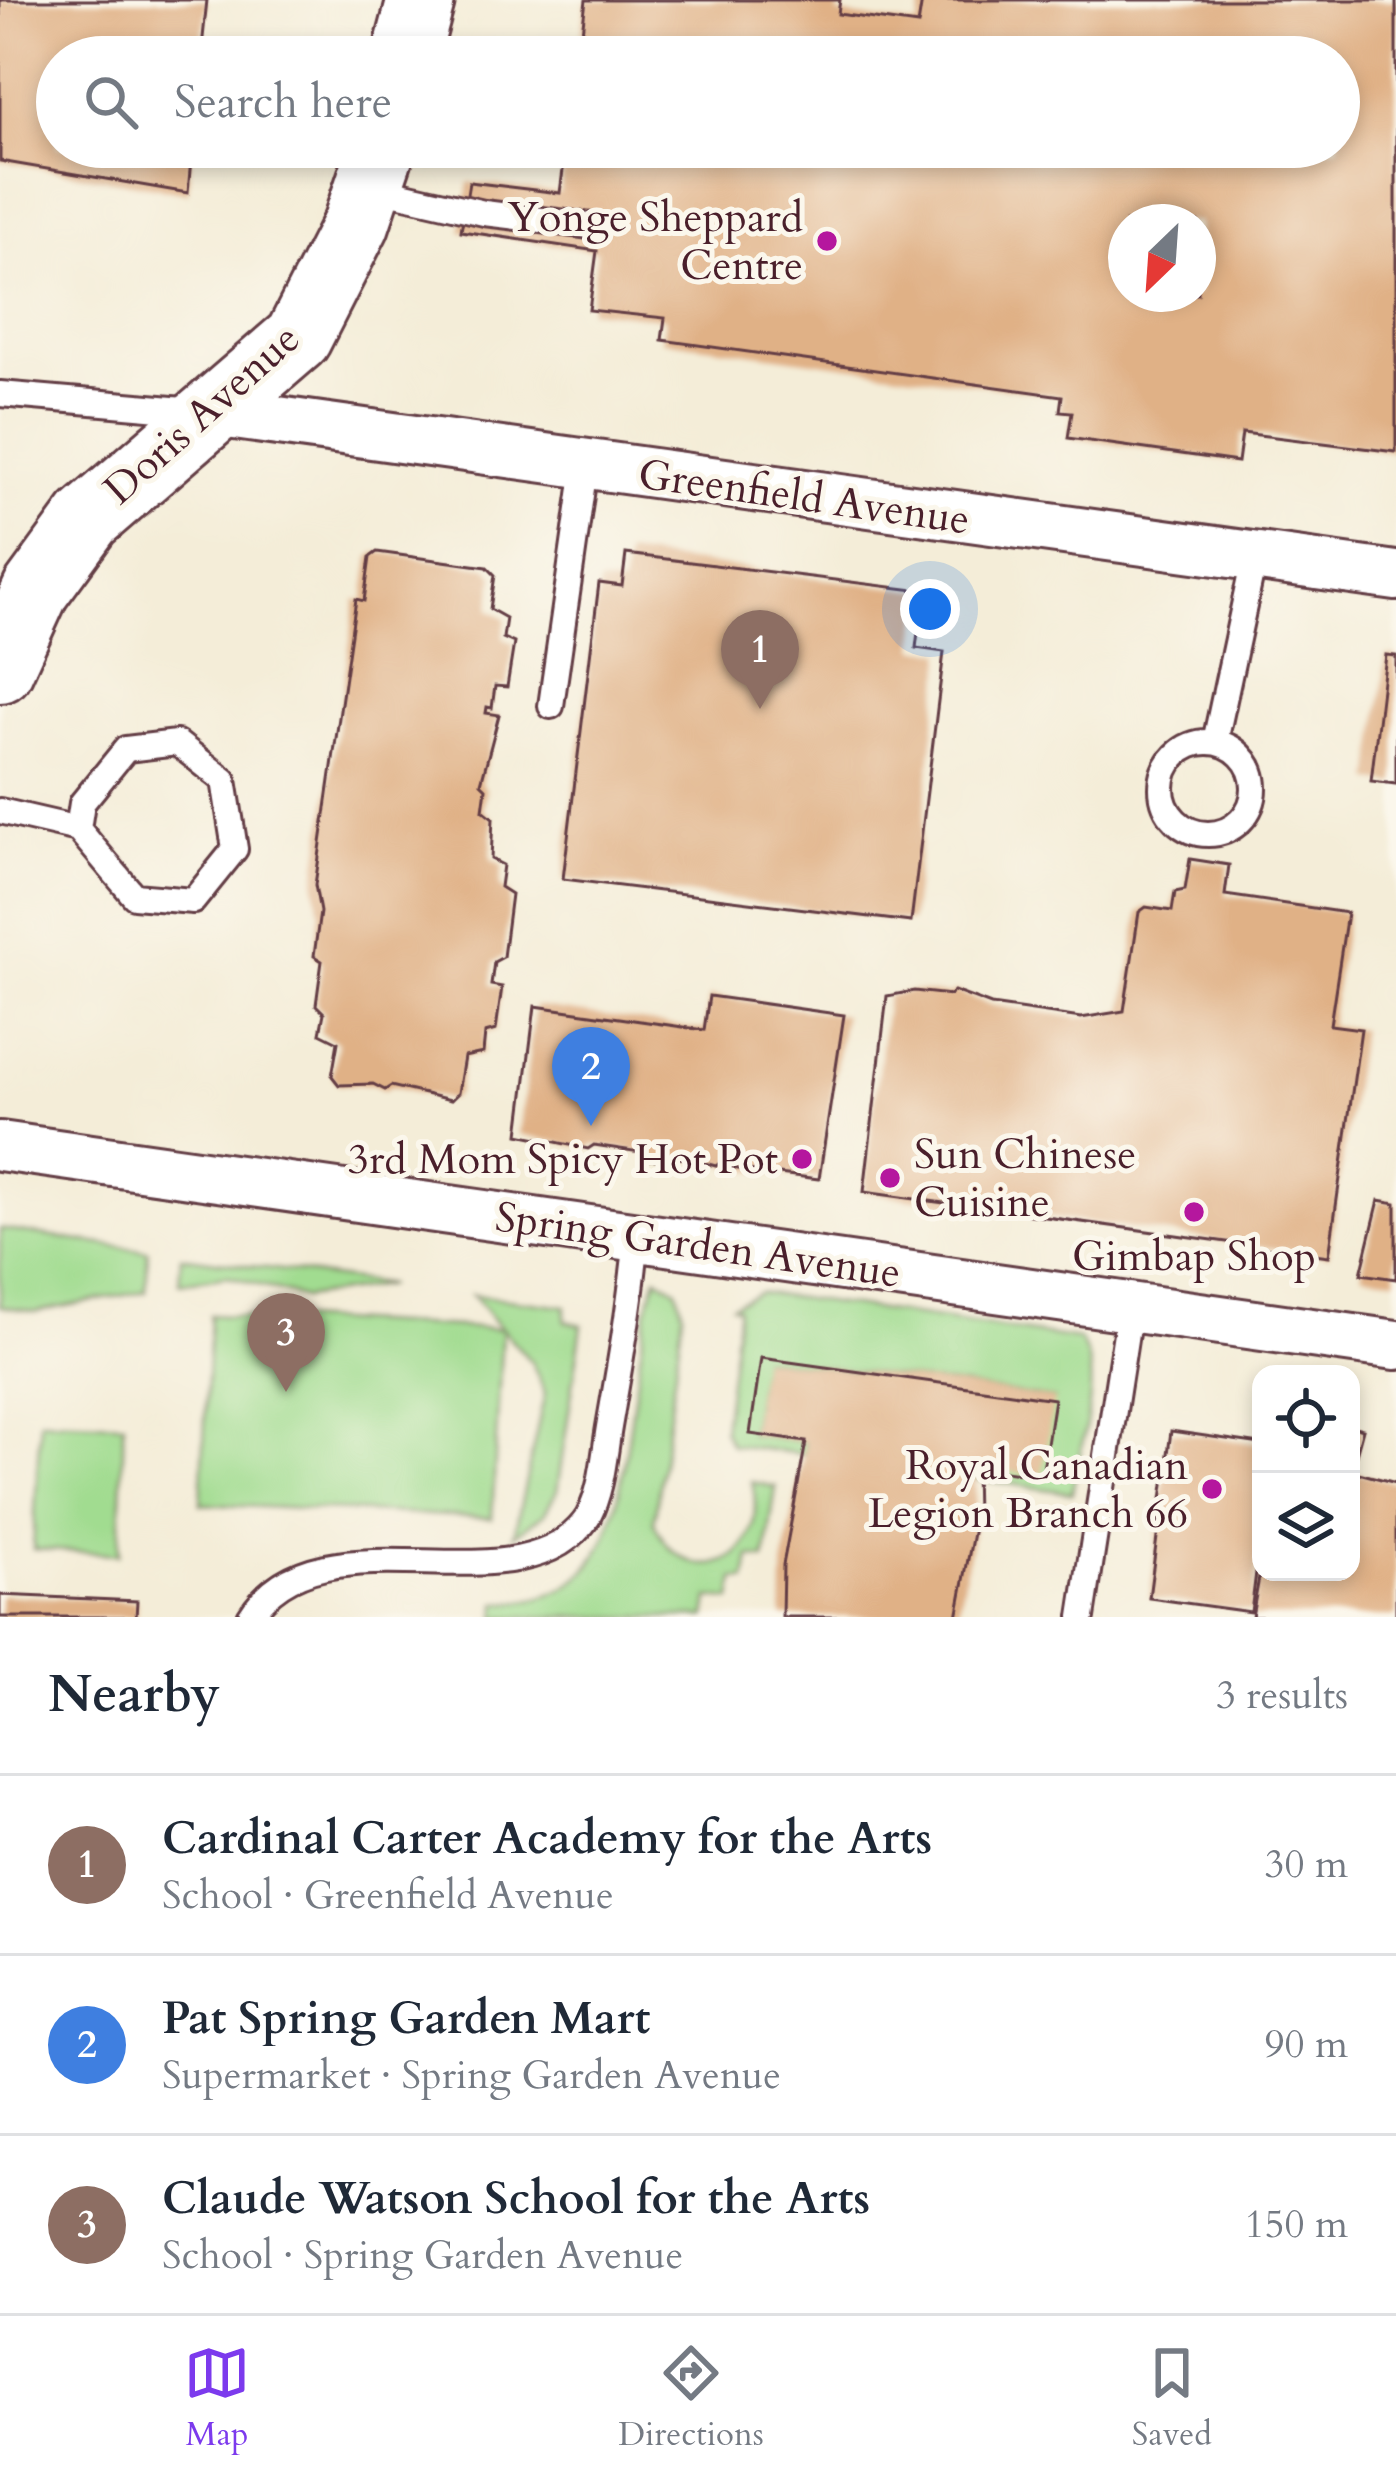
<!DOCTYPE html>
<html lang="en">
<head>
<meta charset="utf-8">
<style>
	:root { --surface:#fff; --page:#f2f2f3; --text:#1f2937; --muted:#747a83; --line:#e0e1e3; --accent:#7c3aed }
	body { margin:0; font-family:Cardo,serif; background:var(--page); color:var(--text) }
	.controls { position:absolute; right:36px; bottom:36px; display:grid; overflow:hidden; border-radius:24px; box-shadow:0 6px 18px #0003 }
	.controls button { width:108px; height:108px; display:grid; place-items:center; padding:0; border:0; border-bottom:3px solid var(--line); background:var(--surface); color:var(--text); font:60px sans-serif }
	.compass { position:absolute; left:1108px; top:204px; width:108px; height:108px; border-radius:50%; background:var(--surface); box-shadow:0 6px 18px #0003; rotate:205deg }
	.you { position:absolute; left:930px; top:609px; width:42px; height:42px; margin:-30px; border:9px solid #fff; border-radius:50%; background:#1a73e8; box-shadow:0 0 0 18px #1a73e833 }
	.badge { display:grid; place-items:center; width:78px; height:78px; border-radius:50%; background:var(--accent); color:#fff; font-size:39px; font-weight:700 }
	.pin { position:absolute; translate:-50% -99px; filter:drop-shadow(0 3px 6px #0008) }
	.pin::after { content:''; position:absolute; top:63px; width:42px; height:36px; background:inherit; clip-path:polygon(0 0,100% 0,50% 100%) }
	.list { margin:0; padding:0; list-style:none }
	h2 { display:flex; justify-content:space-between; align-items:center; height:156px; margin:0; padding:0 48px; font-size:51px }
	h2 small { font-size:39px; font-weight:400; color:var(--muted) }
	.list li { display:grid; grid-template-columns:78px 1fr auto; gap:36px; align-items:center; box-sizing:border-box; height:180px; padding:0 48px; border-top:3px solid var(--line) }
	.list b { display:block; font-size:45px; white-space:nowrap }
	.list p { margin:0; font-size:39px; white-space:nowrap; color:var(--muted) }
	.list em { font-size:39px; font-style:normal; color:var(--muted) }
	.icon { flex:none; width:66px; height:66px; fill:none; stroke:currentColor; stroke-width:2; stroke-linecap:round; stroke-linejoin:round }
	.map { position:relative; flex:none; width:1396px; height:1617px; overflow:hidden }
	.search { position:absolute; background:var(--surface); box-shadow:0 6px 18px #0003; left:36px; right:36px; top:36px; height:132px; display:flex; align-items:center; gap:30px; box-sizing:border-box; padding:0 42px; border-radius:66px; color:var(--muted); font-size:45px }
	.sheet { height:696px; background:var(--surface) }
	nav { display:flex; justify-content:space-around; align-items:center; box-sizing:border-box; height:168px; border-top:3px solid var(--line); background:var(--surface); font-size:33px; color:var(--muted) }
	nav a { display:grid; justify-items:center; gap:6px }
	nav .on { color:var(--accent) }
	.map>svg:first-child { display:block }
	.green { fill:#a1dc90; stroke:#767e5e; stroke-width:3 }
	.building { fill:#e0b186; fill-rule:evenodd }
	.lines { fill:none; stroke-linecap:round; stroke-linejoin:round }
	.lane-casing { stroke:#643e45; stroke-width:30 }
	.street-casing { stroke:#643e45; stroke-width:54 }
	.secondary-casing { stroke:#643e45; stroke-width:72 }
	.lane { stroke:#fff; stroke-width:24 }
	.street { stroke:#fff; stroke-width:48 }
	.secondary { stroke:#fff; stroke-width:66 }
	.poi-dot { fill:#b5179e; stroke:#fbf7ec; stroke-width:4.5 }
	.labels { text-anchor:middle; dominant-baseline:central; stroke-width:10; stroke-linejoin:round; paint-order:stroke }
	.poi-label { font-size:42px; fill:#4a1f2b; stroke:#fbf7ec; text-anchor:end }
	.street-label { font-size:42px; fill:#4a1f2b; stroke:#fbf7ec }
</style>
</head>
<body>
<div class="map">
<svg width="1396" height="1617" viewBox="0 0 1396 1617">
	<rect width="100%" height="100%" fill="#fbf7ec"/>
	<filter id="ink" filterUnits="userSpaceOnUse"><feTurbulence type="fractalNoise" baseFrequency=".00833" numOctaves="2"/><feDisplacementMap in="SourceGraphic" scale="24" xChannelSelector="R" yChannelSelector="G"/><feConvolveMatrix kernelMatrix="1 2 1 2 8 2 1 2 1" color-interpolation-filters="sRGB"/></filter>
	<filter id="wash" filterUnits="userSpaceOnUse"><feTurbulence type="fractalNoise" baseFrequency=".004" numOctaves="4" result="noise"/><feDisplacementMap in="SourceGraphic" scale="48" xChannelSelector="R" yChannelSelector="G"/><feGaussianBlur stdDeviation="2.7" result="paint"/><feColorMatrix in="noise" values="0 0 0 0 0 0 0 0 0 0 0 0 0 0 0 0 0 1.4 0 .05"/><feComposite in="paint" operator="in"/></filter>
	<g filter="url(#wash)">
		<rect width="100%" height="100%" fill="#f4edd8"/>
		<!-- green -->
		<g class="green">
			<path d="M0 1229 148 1251 146 1291 36 1312 0 1306Z"/>
			<path d="M181 1256 388 1285 303 1298 228 1276 179 1283Z"/>
			<path d="M657 1277 677 1289 683 1313 654 1522C685 1596 772 1568 752 1482L776 1487 765 1559 750 1557 746 1580 735 1579 732 1600 709 1598 706 1617H497L498 1603C604 1602 615 1525 628 1440 634 1397 640 1353 647 1310Z"/>
			<path d="M759 1292 1079 1340C1106 1375 1078 1453 1072 1493L976 1479 975 1467 1053 1399 762 1358 750 1434 806 1442 804 1454 731 1445 723 1430 738 1308 732 1305Z"/>
			<path d="M472 1295 566 1306 565 1321 582 1325 557 1491 544 1514 514 1535 545 1393 532 1363 502 1329 492 1518 201 1504 210 1315 501 1329Z"/>
			<path d="M40 1420 124 1423 119 1554 33 1549Z"/>
		</g>
		<g id="blocks">
			<!-- building -->
			<g class="building">
				<path d="M0 0H207L201 57H57V147H192L188 193 0 161Z"/>
				<path d="M586 0H840L838 14 918 25 922 0H1396V452L1242 433 1238 462 1068 438 1072 412 1060 411 1062 396 662 340 665 318 589 310 597 251 461 231 469 182 560 193 566 147H1339V57H579ZM1126 222H1198V294H1126Z"/>
				<path d="M377 552 487 567 495 575 490 609 506 618 503 638 514 643 507 687 495 686 492 708 487 707 486 713 499 715 481 783 486 788 483 810 493 818 491 859 503 865 500 887 511 894 503 957 494 962 491 985 502 987 496 1030 485 1033 483 1053 464 1057 458 1093 451 1100 391 1086 385 1090 373 1084 339 1085 332 1076 338 1042 320 1033 324 1013 316 1005 322 961 314 956 320 912 315 885 356 599 364 601 370 557Z"/>
				<path d="M626 554 923 591 916 648 944 652 911 922 563 879 599 583 622 586Z"/>
				<path d="M1386 655 1396 656V784L1371 781Z"/>
				<path d="M1190 859 1229 865 1225 895 1347 913 1330 1025 1361 1029 1329 1256 864 1192 887 996 914 991 950 995 954 991 991 1005 1081 1018 1124 1011 1139 912 1146 907 1172 911 1175 892 1185 890Z"/>
				<path d="M709 996 844 1015 819 1179 731 1168 728 1163 727 1168 721 1162 716 1166 686 1158 649 1160 647 1153 594 1145 588 1149 519 1134 535 1006 704 1030Z"/>
				<path d="M1379 1200 1396 1203V1279L1361 1274Z"/>
				<path d="M761 1358 1054 1399 1042 1476 975 1467 976 1517 957 1617H782L783 1565 806 1442 750 1434Z"/>
				<path d="M1351 1426 1363 1429 1352 1469 1351 1468Z"/>
				<path d="M1171 1431 1261 1444V1533L1251 1612 1149 1598Z"/>
				<path d="M1351 1471 1396 1483V1617H1252L1260 1572H1351Z"/>
				<path d="M0 1595 137 1601 136 1617H0Z"/>
			</g>
		</g>
	</g>
	<g filter="url(#ink)">
		<use href="#blocks" fill-opacity="0" stroke="#643e45" stroke-width="3"/>
		<g class="lines">
			<defs>
				<g id="lane">
					<path d="M370 187 484 213 591 226"/>
					<path d="M0 394 195 411"/>
					<path d="M551 706 585 467"/>
					<path d="M1215 742 1254 559"/>
					<circle cx="1208" cy="788" r="46"/>
					<path d="M0 811 78 829 134 896 193 901 235 849 224 780 177 743 126 749 82 803 78 829"/>
					<path d="M250 1617C318 1504 521 1617 588 1517 602 1490 604 1457 609 1427 620 1364 631 1301 637 1236"/>
					<path d="M1082 1617 1130 1307"/>
				</g>
				<g id="street">
					<path d="M213 412 1396 576"/>
					<path d="M0 1146 1396 1345"/>
				</g>
				<g id="secondary">
					<path d="M406 57 421 0"/>
					<path d="M0 669 36 590 88 519 298 338 356 224 382 147"/>
				</g>
			</defs>
			<!-- lane casing -->
			<use href="#lane" class="lane-casing"/>
			<!-- street casing -->
			<use href="#street" class="street-casing"/>
			<!-- secondary casing -->
			<use href="#secondary" class="secondary-casing"/>
			<!-- lane -->
			<use href="#lane" class="lane"/>
			<!-- street -->
			<use href="#street" class="street"/>
			<!-- secondary -->
			<use href="#secondary" class="secondary"/>
		</g>
	</g>
	<!-- markers -->
	<g class="poi-dot">
		<circle cx="827" cy="241" r="12"/>
		<circle cx="802" cy="1159" r="12"/>
		<circle cx="890" cy="1178" r="12"/>
		<circle cx="1194" cy="1212" r="12"/>
		<circle cx="1212" cy="1489" r="12"/>
	</g>
	<g class="labels">
		<!-- poi labels -->
		<g class="poi-label">
			<text x="803" y="217">Yonge Sheppard<tspan x="803" dy="48">Centre</tspan></text>
			<text x="914" y="1154" text-anchor="start">Sun Chinese<tspan x="914" dy="48">Cuisine</tspan></text>
			<text x="778" y="1159">3rd Mom Spicy Hot Pot</text>
			<text x="1194" y="1256" text-anchor="middle">Gimbap Shop</text>
			<text x="1188" y="1465">Royal Canadian<tspan x="1188" dy="48">Legion Branch 66</tspan></text>
		</g>
		<!-- street labels -->
		<g class="street-label">
			<text transform="translate(202 414) rotate(-42)">Doris Avenue</text>
			<text transform="translate(804 497) rotate(8)">Greenfield Avenue</text>
			<text transform="translate(698 1245) rotate(8)">Spring Garden Avenue</text>
		</g>
	</g>
</svg>
<div class="controls">
<button><svg class="icon" aria-label="locate" viewBox="0 0 24 24"><circle cx="12" cy="12" r="6"/><path d="M12 2v4M12 18v4M2 12h4M18 12h4"/></svg></button>
<button><svg class="icon" aria-label="layers" viewBox="0 0 24 24"><path d="M12 4l9 5-9 5-9-5zM3 14l9 5 9-5"/></svg></button>
</div>
<svg class="compass" viewBox="-18 -18 36 36"><path d="M0-13l5 13h-10z" fill="#e53935"/><path d="M0 13l5-13h-10z" fill="#747a83"/></svg>
<div class="you"></div>
<div class="pin badge" style="left:760px;top:709px;background:#8d6e63">1</div>
<div class="pin badge" style="left:591px;top:1126px;background:#3f7fe0">2</div>
<div class="pin badge" style="left:286px;top:1392px;background:#8d6e63">3</div>
<div class="search"><svg class="icon" aria-label="search" viewBox="0 0 24 24"><circle cx="10" cy="10" r="6"/><path d="M15 15l6 6"/></svg>Search here</div>
</div>
<section class="sheet">
<h2>Nearby<small>3 results</small></h2>
<ul class="list">
<li><span class="badge" style="background:#8d6e63">1</span><div><b>Cardinal Carter Academy for the Arts</b><p>School · Greenfield Avenue</p></div><em>30 m</em></li>
<li><span class="badge" style="background:#3f7fe0">2</span><div><b>Pat Spring Garden Mart</b><p>Supermarket · Spring Garden Avenue</p></div><em>90 m</em></li>
<li><span class="badge" style="background:#8d6e63">3</span><div><b>Claude Watson School for the Arts</b><p>School · Spring Garden Avenue</p></div><em>150 m</em></li>
</ul>
</section>
<nav>
<a class="on"><svg class="icon" aria-label="map" viewBox="0 0 24 24"><path d="M3 6l6-2 6 2 6-2v14l-6 2-6-2-6 2zM9 4v14M15 6v14"/></svg>Map</a>
<a><svg class="icon" aria-label="directions" viewBox="0 0 24 24"><path d="M12 3l9 9-9 9-9-9zM9 14v-3h6M13 9l2 2-2 2"/></svg>Directions</a>
<a><svg class="icon" aria-label="saved" viewBox="0 0 24 24"><path d="M7 4h10v16l-5-4-5 4z"/></svg>Saved</a>
</nav>
</body>
</html>
